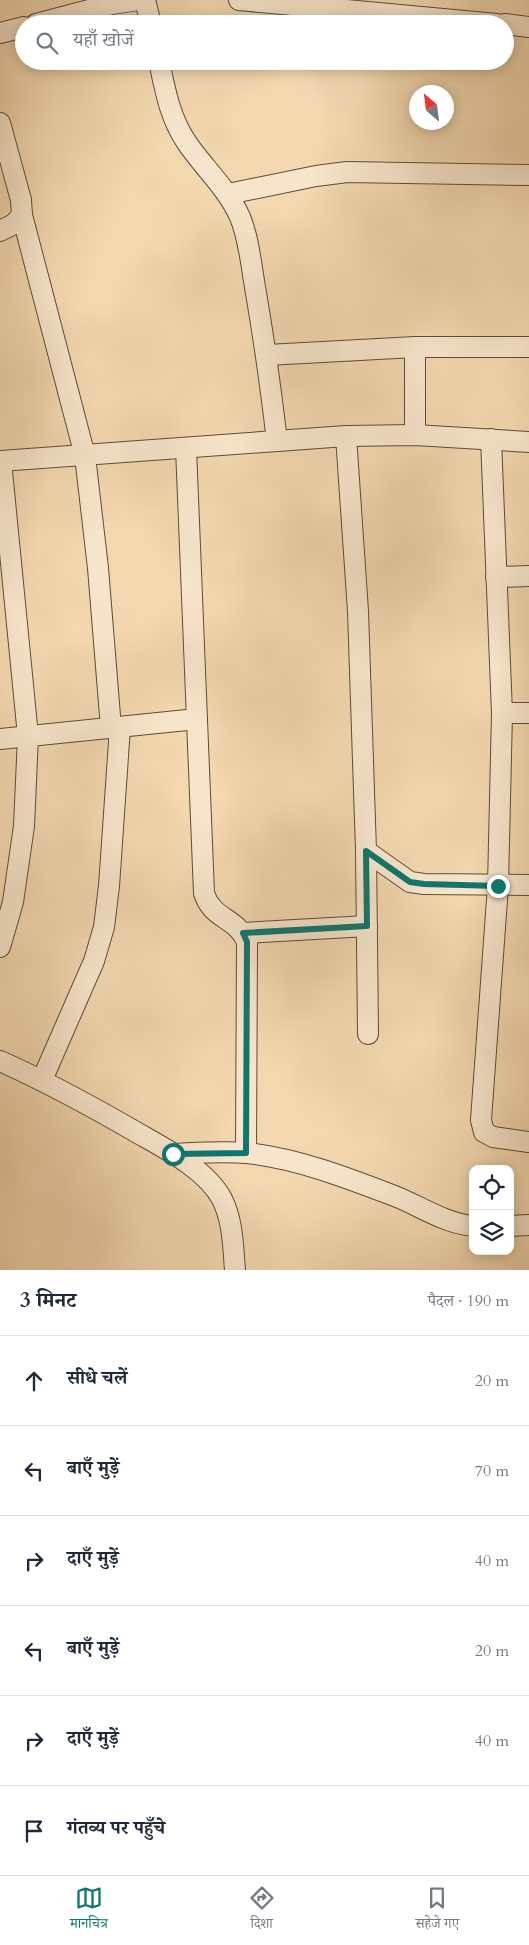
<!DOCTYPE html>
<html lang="hi">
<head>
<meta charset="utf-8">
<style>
	:root { --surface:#fff; --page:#f6f6f7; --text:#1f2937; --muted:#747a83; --line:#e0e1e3; --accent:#0f766e }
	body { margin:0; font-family:Cardo,"Noto Serif Devanagari",serif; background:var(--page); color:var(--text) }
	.controls { position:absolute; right:15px; bottom:15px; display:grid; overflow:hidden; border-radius:10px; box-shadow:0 2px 12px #0003 }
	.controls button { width:45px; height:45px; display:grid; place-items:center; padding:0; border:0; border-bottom:1px solid var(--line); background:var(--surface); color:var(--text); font:25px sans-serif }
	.compass { position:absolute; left:409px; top:85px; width:45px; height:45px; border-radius:50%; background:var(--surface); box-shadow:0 2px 12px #0003; rotate:332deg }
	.stop { position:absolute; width:15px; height:15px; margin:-11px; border:4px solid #0f766e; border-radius:50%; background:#fff }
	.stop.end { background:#0f766e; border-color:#fff; box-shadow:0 1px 5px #0008 }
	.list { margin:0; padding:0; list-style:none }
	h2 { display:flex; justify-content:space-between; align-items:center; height:65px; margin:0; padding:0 20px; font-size:21px }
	h2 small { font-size:16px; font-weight:400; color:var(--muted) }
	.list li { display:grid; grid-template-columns:32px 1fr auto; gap:15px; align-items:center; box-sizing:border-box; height:90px; padding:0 20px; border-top:1px solid var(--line) }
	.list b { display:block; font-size:19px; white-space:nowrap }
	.list em { font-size:16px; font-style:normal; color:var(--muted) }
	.icon { flex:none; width:28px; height:28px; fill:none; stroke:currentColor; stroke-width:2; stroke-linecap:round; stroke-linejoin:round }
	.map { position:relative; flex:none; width:529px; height:1270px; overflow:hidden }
	.search { position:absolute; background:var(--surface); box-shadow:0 2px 12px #0003; left:15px; right:15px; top:15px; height:55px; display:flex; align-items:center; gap:12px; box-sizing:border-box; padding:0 18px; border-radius:28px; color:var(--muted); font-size:19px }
	.sheet { height:605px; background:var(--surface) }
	nav { display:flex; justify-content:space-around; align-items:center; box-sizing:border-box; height:70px; border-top:1px solid var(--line); background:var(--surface); font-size:14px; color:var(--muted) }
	nav a { display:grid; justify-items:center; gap:2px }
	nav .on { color:var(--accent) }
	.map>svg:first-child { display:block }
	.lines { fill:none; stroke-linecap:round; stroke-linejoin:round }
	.minor-casing { stroke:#5e4c35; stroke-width:22 }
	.minor { stroke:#f7e5cb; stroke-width:20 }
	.route { stroke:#0f766e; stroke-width:6 }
</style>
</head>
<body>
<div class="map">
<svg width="529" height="1270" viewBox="0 0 529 1270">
	<rect width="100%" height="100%" fill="#f2d7af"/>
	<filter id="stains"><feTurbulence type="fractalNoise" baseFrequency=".004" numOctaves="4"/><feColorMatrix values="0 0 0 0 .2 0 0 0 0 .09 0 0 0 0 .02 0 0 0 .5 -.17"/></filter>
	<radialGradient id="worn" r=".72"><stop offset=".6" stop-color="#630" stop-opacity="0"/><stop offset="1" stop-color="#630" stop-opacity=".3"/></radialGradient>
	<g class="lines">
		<defs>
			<g id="minor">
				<path d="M145 0 151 24"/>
				<path d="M239 0 497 24"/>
				<path d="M36 24 112 4 138 0"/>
				<path d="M505 24 529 27"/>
				<path d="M0 33 24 27"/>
				<path d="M159 61C165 90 170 118 187 143 204 168 227 188 240 217 249 239 251 264 255 287 264 339 271 390 277 441"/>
				<path d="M0 123 21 200 22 215 14 224 0 231"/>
				<path d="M228 194 316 176 347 172 529 175"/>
				<path d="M22 215 85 456 98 568 111 728"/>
				<path d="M267 355 415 347H529"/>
				<path d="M415 435V347"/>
				<path d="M346 436 358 611 366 851 368 1034"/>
				<path d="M491 439 502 713 498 886 481 1120 484 1132 493 1137 529 1142"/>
				<path d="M186 448 204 893C212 920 237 917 247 942L246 1153"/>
				<path d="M0 461 346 436 415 435 529 442"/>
				<path d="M496 577 529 576"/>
				<path d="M502 713H529"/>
				<path d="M0 739 197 719"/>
				<path d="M366 851 410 882 424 884 529 885"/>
				<path d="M243 933 367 926"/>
				<path d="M0 947 13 902 24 826 28 736 1 461"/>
				<path d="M0 1061C47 1082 91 1106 136 1132 164 1148 206 1169 222 1199 233 1221 233 1246 235 1270"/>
				<path d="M42 1080 94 961 104 927 109 886 120 727"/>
				<path d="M173 1154C197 1153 222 1151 246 1153 295 1158 345 1177 392 1195 419 1205 443 1223 473 1226"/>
				<path d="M510 1226 529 1225"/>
			</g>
		</defs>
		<!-- minor casing -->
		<use href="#minor" class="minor-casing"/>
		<!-- minor -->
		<use href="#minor" class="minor"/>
	</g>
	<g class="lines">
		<!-- route -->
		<path class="route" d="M173 1154 246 1153 247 942 243 933 367 926 366 851 410 882 424 884 498 886"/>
	</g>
	<rect width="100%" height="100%" filter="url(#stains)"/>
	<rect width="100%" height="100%" fill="url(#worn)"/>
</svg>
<div class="controls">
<button><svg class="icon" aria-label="locate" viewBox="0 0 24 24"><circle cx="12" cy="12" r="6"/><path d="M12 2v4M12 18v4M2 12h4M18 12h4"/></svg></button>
<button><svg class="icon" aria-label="layers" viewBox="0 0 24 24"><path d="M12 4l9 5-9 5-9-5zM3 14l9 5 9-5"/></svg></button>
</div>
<svg class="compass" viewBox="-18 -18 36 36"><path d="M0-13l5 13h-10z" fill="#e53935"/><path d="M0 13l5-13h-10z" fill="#747a83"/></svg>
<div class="stop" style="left:173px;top:1154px"></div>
<div class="stop end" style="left:498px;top:886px"></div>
<div class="search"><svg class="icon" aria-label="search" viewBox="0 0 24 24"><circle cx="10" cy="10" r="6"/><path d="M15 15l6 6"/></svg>यहाँ खोजें</div>
</div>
<section class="sheet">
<h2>3 मिनट<small>पैदल · 190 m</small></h2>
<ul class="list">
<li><svg class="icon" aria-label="ahead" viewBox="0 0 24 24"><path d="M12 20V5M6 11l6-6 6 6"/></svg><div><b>सीधे चलें</b></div><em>20 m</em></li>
<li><svg class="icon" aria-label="left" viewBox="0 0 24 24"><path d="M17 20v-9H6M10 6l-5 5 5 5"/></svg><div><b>बाएँ मुड़ें</b></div><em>70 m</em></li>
<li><svg class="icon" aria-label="right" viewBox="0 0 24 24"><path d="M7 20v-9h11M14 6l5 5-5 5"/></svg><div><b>दाएँ मुड़ें</b></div><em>40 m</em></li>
<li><svg class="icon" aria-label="left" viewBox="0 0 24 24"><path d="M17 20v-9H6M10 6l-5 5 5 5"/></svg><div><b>बाएँ मुड़ें</b></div><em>20 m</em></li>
<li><svg class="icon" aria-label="right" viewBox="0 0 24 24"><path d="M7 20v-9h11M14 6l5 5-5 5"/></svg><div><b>दाएँ मुड़ें</b></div><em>40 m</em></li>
<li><svg class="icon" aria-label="arrive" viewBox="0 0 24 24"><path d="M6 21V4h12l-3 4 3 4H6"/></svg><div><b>गंतव्य पर पहुँचे</b></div></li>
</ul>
</section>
<nav>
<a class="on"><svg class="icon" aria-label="map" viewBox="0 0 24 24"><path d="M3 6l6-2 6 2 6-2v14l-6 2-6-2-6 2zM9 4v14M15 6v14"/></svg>मानचित्र</a>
<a><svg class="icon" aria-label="directions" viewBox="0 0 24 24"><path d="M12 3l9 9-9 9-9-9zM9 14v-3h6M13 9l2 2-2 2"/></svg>दिशा</a>
<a><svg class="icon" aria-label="saved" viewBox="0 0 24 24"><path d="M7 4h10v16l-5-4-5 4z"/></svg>सहेजे गए</a>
</nav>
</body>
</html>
